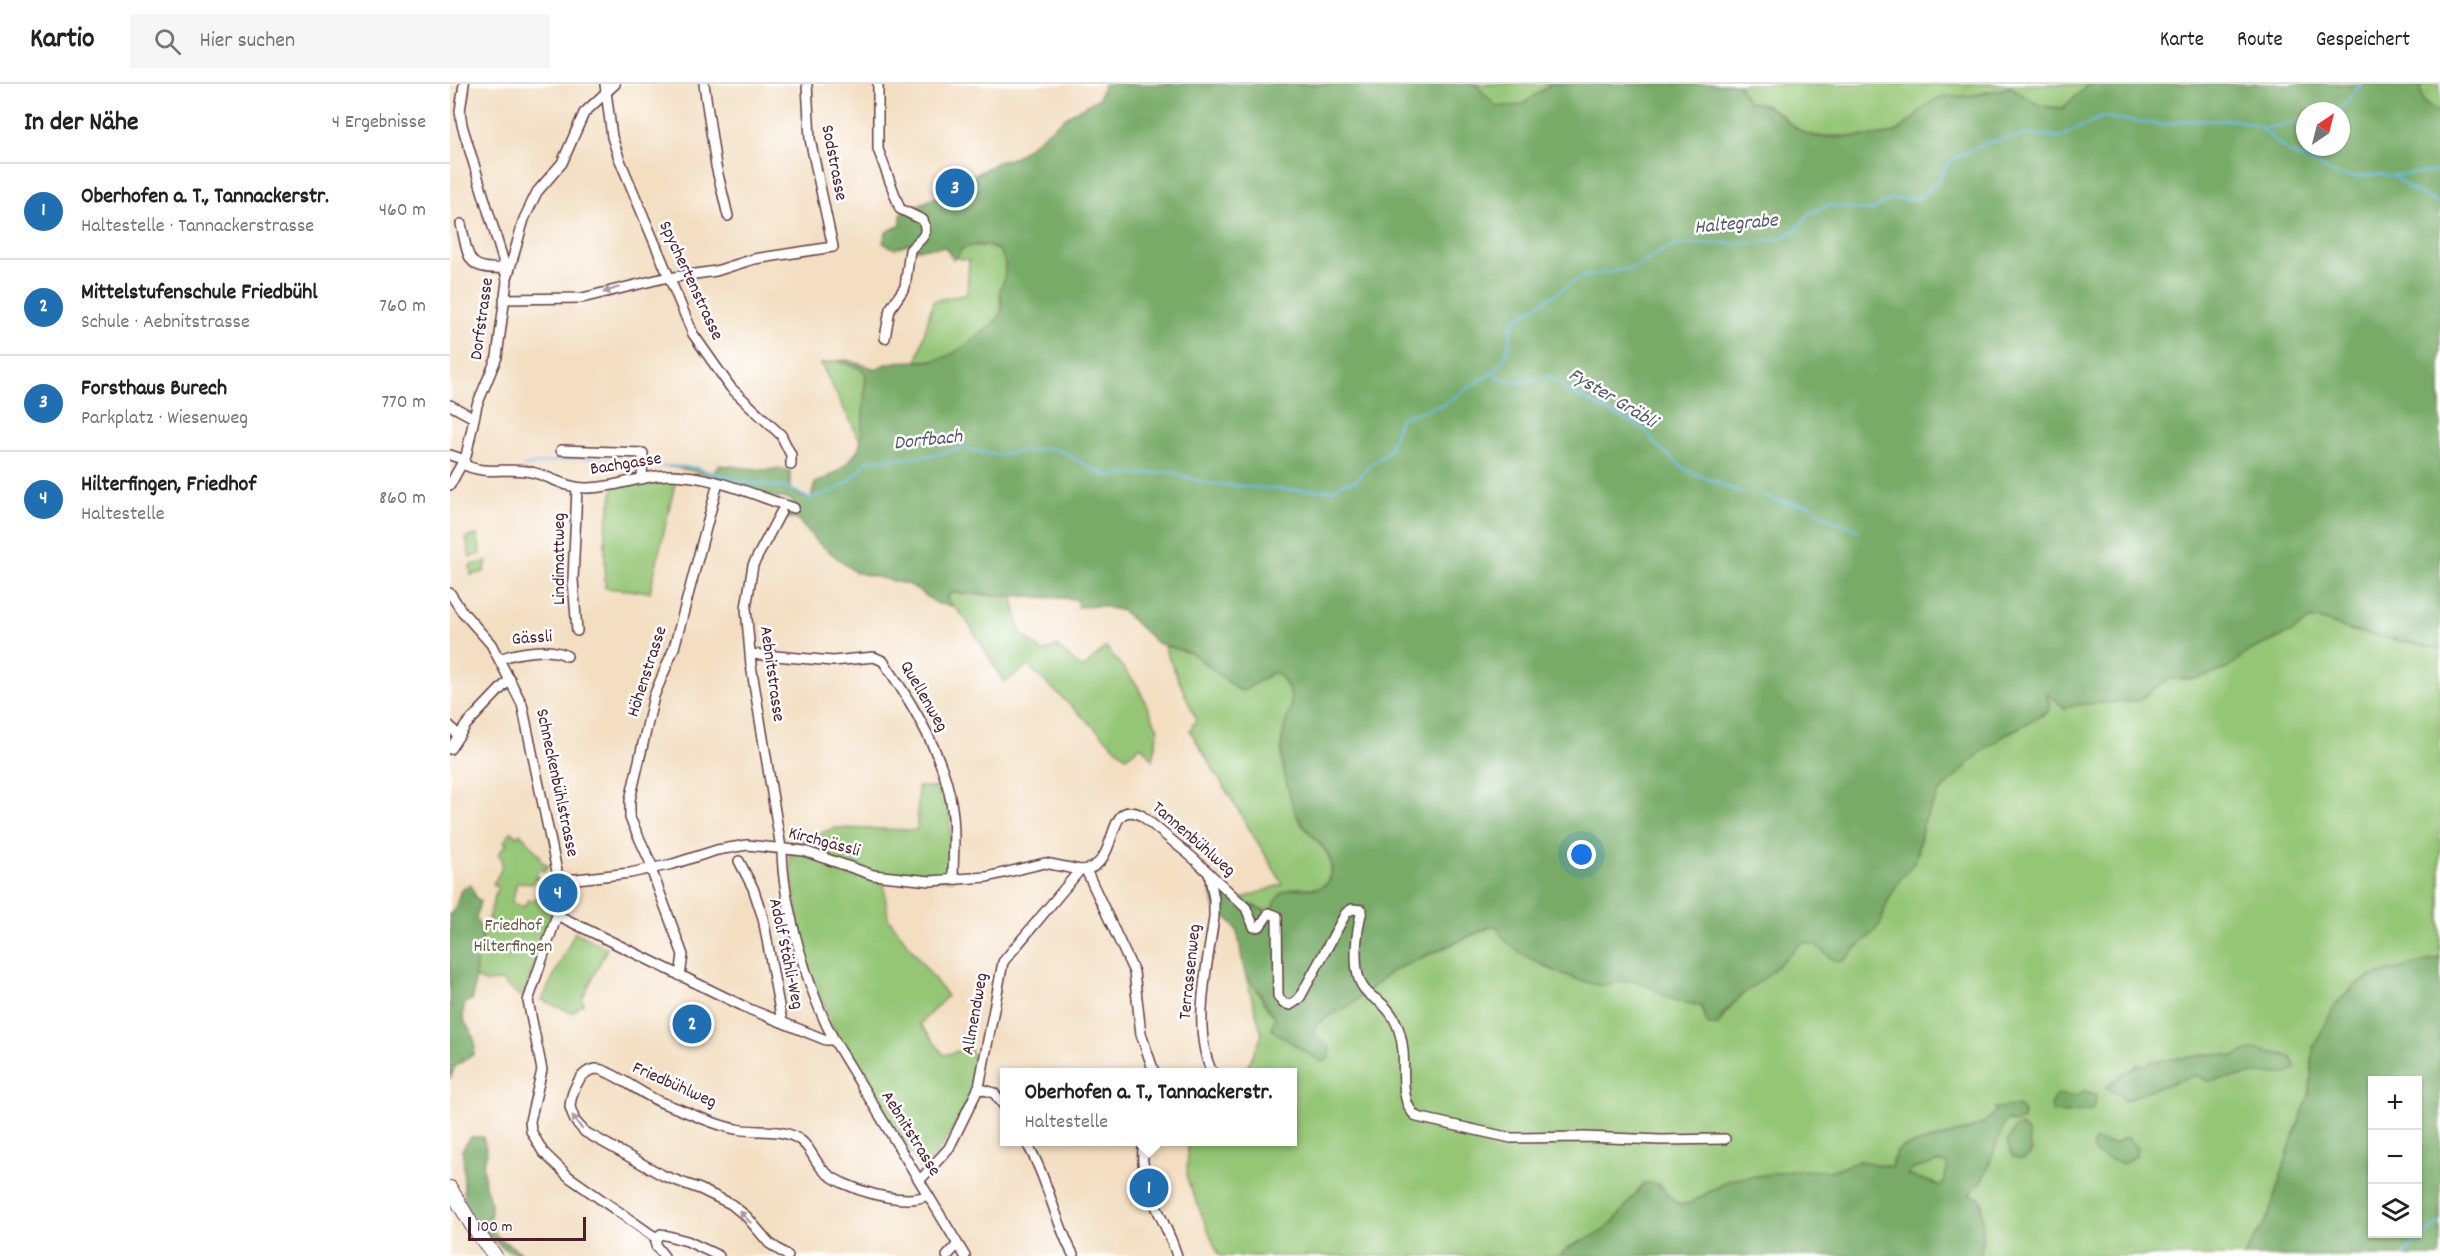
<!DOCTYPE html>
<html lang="de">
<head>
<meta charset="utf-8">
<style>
	:root { --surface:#fff; --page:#f6f6f6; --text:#222; --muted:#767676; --line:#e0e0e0; --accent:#1f6fb2 }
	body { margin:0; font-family:Dekko,sans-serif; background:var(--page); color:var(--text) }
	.controls { position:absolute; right:18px; bottom:18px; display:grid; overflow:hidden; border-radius:0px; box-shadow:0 2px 4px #0004 }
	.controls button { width:54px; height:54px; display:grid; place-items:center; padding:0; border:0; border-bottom:2px solid var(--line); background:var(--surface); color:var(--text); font:30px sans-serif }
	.compass { position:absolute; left:1846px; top:18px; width:54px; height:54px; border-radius:50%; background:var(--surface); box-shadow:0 2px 4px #0004; rotate:35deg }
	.scale { position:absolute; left:18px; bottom:15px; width:118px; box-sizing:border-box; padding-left:6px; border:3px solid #4a1f2b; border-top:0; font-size:16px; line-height:21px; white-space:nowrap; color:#4a1f2b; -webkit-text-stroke:4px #fff; paint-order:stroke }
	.you { position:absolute; left:1132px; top:771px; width:21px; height:21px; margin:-15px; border:4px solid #fff; border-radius:50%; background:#1a73e8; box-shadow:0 0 0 9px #1a73e833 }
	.badge { display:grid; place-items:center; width:39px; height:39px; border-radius:50%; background:var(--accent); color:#fff; font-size:20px; font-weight:700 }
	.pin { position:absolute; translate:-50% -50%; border:3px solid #fff; box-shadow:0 2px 6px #0006 }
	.popup { position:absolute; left:550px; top:984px; width:297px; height:78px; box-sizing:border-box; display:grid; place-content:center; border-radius:0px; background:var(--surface); filter:drop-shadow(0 2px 4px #0005); font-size:20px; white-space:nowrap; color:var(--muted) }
	.popup b { font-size:22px; color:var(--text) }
	.popup::after { content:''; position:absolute; left:50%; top:100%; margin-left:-12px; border:12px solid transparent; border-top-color:var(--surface) }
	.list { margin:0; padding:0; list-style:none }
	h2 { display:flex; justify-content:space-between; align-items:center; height:78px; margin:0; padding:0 24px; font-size:26px }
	h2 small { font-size:20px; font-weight:400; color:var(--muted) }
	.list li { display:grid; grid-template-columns:39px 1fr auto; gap:18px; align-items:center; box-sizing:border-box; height:96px; padding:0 24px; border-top:2px solid var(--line) }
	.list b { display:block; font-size:22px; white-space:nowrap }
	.list p { margin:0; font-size:20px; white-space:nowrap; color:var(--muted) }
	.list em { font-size:20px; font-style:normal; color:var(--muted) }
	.icon { flex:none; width:33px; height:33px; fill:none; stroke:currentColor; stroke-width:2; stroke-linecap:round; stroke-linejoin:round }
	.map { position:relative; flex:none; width:1990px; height:1172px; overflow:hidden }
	header { display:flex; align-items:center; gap:36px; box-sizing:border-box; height:84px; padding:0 30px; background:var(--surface); border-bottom:2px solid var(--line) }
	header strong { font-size:28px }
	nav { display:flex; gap:33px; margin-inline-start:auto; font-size:21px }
	.search { width:420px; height:54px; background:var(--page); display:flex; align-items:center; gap:15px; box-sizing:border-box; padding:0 21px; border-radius:0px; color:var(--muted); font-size:22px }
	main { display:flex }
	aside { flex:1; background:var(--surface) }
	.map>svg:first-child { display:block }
	.green { fill:#95c676; stroke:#707250; stroke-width:1.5; fill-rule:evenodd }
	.forest { fill:#78ab67; stroke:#616549; stroke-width:1.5; fill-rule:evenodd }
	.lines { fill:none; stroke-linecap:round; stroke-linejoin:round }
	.stream { stroke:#6dbbe7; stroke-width:2 }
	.street-casing { stroke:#633c42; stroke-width:12 }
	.secondary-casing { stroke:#633c42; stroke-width:16 }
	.street { stroke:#fff; stroke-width:9 }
	.secondary { stroke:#fff; stroke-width:14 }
	.oneway { fill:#ae9aa0 }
	.labels { text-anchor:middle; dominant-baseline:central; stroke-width:5; stroke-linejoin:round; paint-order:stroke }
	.street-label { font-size:18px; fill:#4a1f2b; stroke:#fff }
	.park-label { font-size:18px; fill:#645945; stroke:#fff }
	.water-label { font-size:20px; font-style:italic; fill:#56566d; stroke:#fff }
</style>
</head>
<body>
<header>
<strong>Kartio</strong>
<div class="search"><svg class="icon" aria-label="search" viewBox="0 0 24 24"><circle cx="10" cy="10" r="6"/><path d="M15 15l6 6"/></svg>Hier suchen</div>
<nav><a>Karte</a><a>Route</a><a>Gespeichert</a></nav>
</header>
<main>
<aside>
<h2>In der Nähe<small>4 Ergebnisse</small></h2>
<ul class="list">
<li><span class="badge">1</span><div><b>Oberhofen a. T., Tannackerstr.</b><p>Haltestelle · Tannackerstrasse</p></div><em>460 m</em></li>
<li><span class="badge">2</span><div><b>Mittelstufenschule Friedbühl</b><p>Schule · Aebnitstrasse</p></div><em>760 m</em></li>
<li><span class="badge">3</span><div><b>Forsthaus Burech</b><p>Parkplatz · Wiesenweg</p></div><em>770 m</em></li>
<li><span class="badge">4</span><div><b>Hilterfingen, Friedhof</b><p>Haltestelle</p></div><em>860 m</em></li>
</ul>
</aside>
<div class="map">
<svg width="1990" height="1172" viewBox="0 0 1990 1172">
	<rect width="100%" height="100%" fill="#fff"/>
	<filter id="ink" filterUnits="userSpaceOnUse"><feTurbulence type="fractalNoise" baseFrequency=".0167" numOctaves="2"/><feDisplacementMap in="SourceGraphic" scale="12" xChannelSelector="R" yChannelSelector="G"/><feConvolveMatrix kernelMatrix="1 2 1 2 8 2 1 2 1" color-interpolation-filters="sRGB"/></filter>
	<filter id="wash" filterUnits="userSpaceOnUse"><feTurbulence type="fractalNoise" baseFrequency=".008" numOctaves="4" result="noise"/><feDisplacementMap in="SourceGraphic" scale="24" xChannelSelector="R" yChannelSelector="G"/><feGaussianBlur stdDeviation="1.35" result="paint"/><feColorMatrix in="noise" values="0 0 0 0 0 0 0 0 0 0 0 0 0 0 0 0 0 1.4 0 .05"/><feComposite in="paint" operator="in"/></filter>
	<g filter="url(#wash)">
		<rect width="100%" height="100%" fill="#f3dec1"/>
		<!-- green -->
		<g class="green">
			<path d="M1025 0H1102L1071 21 1046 23Z"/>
			<path d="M1288 0H1639L1613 24 1586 21 1561 3 1519 12 1492 13 1447 47 1436 52H1367L1353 49 1339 40 1333 31 1312 19 1298 18 1291 9Z"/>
			<path d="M1973 0H1990V29L1973 18 1971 5Z"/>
			<path d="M522 161 546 165 555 172V193L550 212 551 230C539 245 510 269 491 275 484 277 475 276 467 277L483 217 517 210 519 176 506 174 511 165Z"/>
			<path d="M387 277 409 284 416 290 411 358 371 280Z"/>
			<path d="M227 391 200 508 155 504V448L164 401Z"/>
			<path d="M27 451 31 470 20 473 16 454Z"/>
			<path d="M37 477 34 488 21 491 20 481Z"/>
			<path d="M502 509 563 513 570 548 593 568 607 562 632 585 656 563 687 601 708 645 703 675 691 662 676 673 578 582 554 598 517 537 496 514Z"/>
			<path d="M1870 535 1903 547 1990 565V874L1919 893 1907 900 1885 921 1863 965 1860 1008 1840 1062 1819 1131 1794 1172H1531L1532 1119 1530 1114 1518 1110 1544 1068 1550 1047 1557 1036 1565 1039 1574 1030 1570 1023 1545 1025 1546 1027 1534 1039 1518 1046 1453 1063 1443 1075 1441 1083 1410 1077 1380 1087H1346L1280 1096 1240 1119 1230 1121 1219 1115 1210 1100 1194 1099C1182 1113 1172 1130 1158 1143 1143 1156 1122 1156 1110 1172H770L766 1165 737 1095 738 1058H843V988H795L812 951 794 885 819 927 826 932 822 946 872 957 865 952 864 946 867 939 900 921 944 886 1044 842 1048 843 1059 860 1100 885 1148 901 1174 896 1186 897 1209 906 1219 914 1251 922 1256 936H1272C1275 921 1335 873 1350 860 1365 855 1372 865 1382 875L1395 876 1431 839 1436 821 1449 797 1468 770 1473 740 1488 710 1530 669 1555 651 1597 629 1601 622 1596 609 1615 624 1632 620 1688 617 1718 594 1745 595 1777 585 1797 568 1844 547 1858 536ZM1804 965 1835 971 1815 989 1757 997 1747 991 1699 1006 1675 1017 1660 999 1688 981 1696 982 1700 978 1763 970 1785 972ZM1635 1007 1645 1010V1021L1606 1011 1625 1012Z"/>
			<path d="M714 563C741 562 770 586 787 605L793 607 822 589 829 590C851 618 838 624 832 654 830 668 833 683 837 696 841 708 843 725 849 736 862 757 890 768 878 799L869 804H843L825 820 822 829 788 816 833 800 740 647 746 635Z"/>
			<path d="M468 703 498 704 503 796 433 792 438 834 497 912 470 940 494 971 520 964C522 969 526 975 527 981 533 1007 489 1067 473 1088L391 962 353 872 338 760 385 744 467 746Z"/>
			<path d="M61 748 68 752 70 749 90 772 89 775 98 782 94 787 90 785 85 792 89 794H85L82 800 67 798 62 819 74 823 78 816 83 817 86 814 103 824 74 912 71 913 51 897 35 898 24 893 27 872 48 802 43 800 51 786 52 774 48 770 57 760 54 758Z"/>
			<path d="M125 848 157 864 132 916 134 919 122 929 92 916Z"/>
			<path d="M1487 1078H1495L1498 1082 1492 1102 1457 1091 1461 1086Z"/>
		</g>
		<!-- forest -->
		<g class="forest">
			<path d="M654 0H1025L1047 23 1071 21 1102 0H1288L1298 18C1331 20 1339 50 1370 53 1383 54 1437 53 1446 48 1462 39 1475 17 1494 12 1501 11 1509 12 1516 12 1531 11 1547 6 1561 3 1582 16 1585 24 1613 24L1639 0H1973L1971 5 1973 18 1990 29V565L1903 547 1870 535 1859 536 1844 547 1797 568 1777 585 1745 595H1718L1688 617 1632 620 1615 624 1596 609 1600 626 1555 651 1530 669 1488 710 1473 740 1466 776 1449 797 1436 821 1431 839 1421 851 1391 878C1374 876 1371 854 1350 860L1316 893 1293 910 1273 930 1268 941H1258L1251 922C1241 919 1229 919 1219 914 1208 908 1199 900 1186 897 1173 894 1162 902 1150 901 1127 899 1050 867 1048 843L1041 842 944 886 900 921 867 939 864 946 865 952 880 964 879 974 874 978 868 976 822 946 825 932C816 926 816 917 810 909 804 901 797 896 794 886 787 858 795 841 765 826L759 792 788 816 821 829C824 822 826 813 832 809 846 798 875 814 881 792 888 767 859 753 848 734 844 727 841 717 839 708 834 693 831 675 832 658 834 626 854 622 829 590L822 589 793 607 787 605 743 570 707 559 673 527 651 522 628 523 627 515 515 509H502L496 514 502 522 488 520 460 501 405 488 367 458 348 436 338 434 334 428 348 423 340 415 325 413 244 387 215 382 244 383 263 389 269 381 318 386 329 384 340 387V404L352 413 361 414 365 399C382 393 406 376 411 358L416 290 409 284 387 277 397 276 426 285C447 272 468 281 490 275 503 272 549 240 552 227 554 221 550 212 550 204 554 199 555 193 555 186 556 158 531 158 511 165L508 172 503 175 495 163 466 165 459 159 445 165 433 159 436 148 451 141V131L455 126 482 115 548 78 566 73 617 32 649 14ZM1855 27H1891V63H1855Z"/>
			<path d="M21 801 26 814 30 817 26 834 33 850 27 872 23 915 15 919C9 940 19 939 24 955 26 959 24 966 24 970L5 982 0 995V830L5 825 11 805Z"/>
			<path d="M1990 874V1172H1794L1819 1131 1840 1062 1860 1008 1863 965 1885 921 1907 900 1919 893ZM1922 996H1968V1150H1922Z"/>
			<path d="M1804 965 1841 973 1846 984 1837 990H1805L1757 997 1747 991 1699 1006 1674 1017 1672 1012 1656 1005 1660 999 1688 981 1696 982 1700 978 1763 970 1785 972Z"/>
			<path d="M1635 1007 1645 1010 1646 1016 1642 1026 1616 1029 1602 1028 1601 1019 1606 1011 1625 1012Z"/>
			<path d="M1566 1022 1573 1026V1035L1565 1039 1557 1036C1542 1059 1543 1092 1519 1110L1530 1114C1535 1134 1532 1152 1531 1172H1110C1122 1156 1143 1156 1158 1143 1172 1130 1182 1113 1194 1099 1213 1096 1215 1113 1230 1121L1240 1119 1280 1096 1346 1086 1380 1087 1410 1077 1441 1083 1446 1068 1453 1063 1518 1046 1534 1039 1546 1027 1544 1024ZM1487 1078 1495 1079 1498 1082 1492 1102 1457 1091 1461 1086Z"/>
			<path d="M1570 1042 1577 1046 1582 1067C1577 1075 1571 1078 1562 1072L1557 1058 1564 1045Z"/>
			<path d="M21 1053H33L37 1069 33 1080 35 1102 41 1119 40 1144 50 1155 77 1172C54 1172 22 1139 16 1118 11 1102 16 1082 12 1066Z"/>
			<path d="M1677 1053 1687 1064 1686 1072 1673 1080 1645 1070 1642 1063 1644 1056 1664 1060Z"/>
		</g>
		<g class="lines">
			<!-- stream -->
			<g class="stream">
				<path d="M1889 27 1911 0"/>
				<path d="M1812 45 1855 36"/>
				<path d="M1943 91 1985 88 1990 85"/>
				<path d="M1042 289C1067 307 1075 295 1099 292L1119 308 1196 346 1205 360 1234 385 1292 409"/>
				<path d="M73 382 131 373 191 382"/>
				<path d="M197 382 244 383 291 397 339 404 359 414 386 406 401 396 418 376 472 373 514 364 545 371 601 364 612 367 644 386 660 392 721 388 757 399 839 406H883L893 399 905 397 919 382 939 367 950 334 994 320 1047 285 1056 273 1062 242 1067 234 1132 193 1187 183 1213 166 1231 160 1302 159 1329 155 1346 146 1361 128 1380 121 1422 127 1441 115H1468L1487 98 1501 76 1535 59 1579 50 1610 53 1653 33 1712 41 1733 37 1786 36 1810 43 1838 68 1888 91 1908 93 1929 90 1944 92 1957 103 1990 120"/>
				<path d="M1314 410 1325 417 1360 421 1374 432 1408 446"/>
				<path d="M1952 1172 1990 1138"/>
			</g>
		</g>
	</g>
	<g filter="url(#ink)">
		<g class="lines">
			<defs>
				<g id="street">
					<path d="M155 0 162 53 169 74 243 250 281 304 331 351 341 371V381"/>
					<path d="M254 0 266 82 278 132"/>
					<path d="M428 0V65L450 125 473 136C480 153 469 155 460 166L455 203 440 225 435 254"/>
					<path d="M11 140C19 174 16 187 55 184"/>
					<path d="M58 191 74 135 87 108 112 79 134 29 165 0"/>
					<path d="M218 194 266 187 304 175 383 163 360 55 357 0"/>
					<path d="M54 215 132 214 218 193"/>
					<path d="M0 321 24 334"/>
					<path d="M111 366 193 369 192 395"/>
					<path d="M0 371 15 376"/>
					<path d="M13 380C33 391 54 384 76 387 98 390 115 405 138 404 166 404 192 391 219 391 262 391 303 411 344 424"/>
					<path d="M0 401 16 372 27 321 47 273 57 197 54 179 12 41 10 27 14 0"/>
					<path d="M127 404 123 496 127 547"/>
					<path d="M0 509 11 526 41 560 72 620 109 797 107 831 78 917 92 986 80 1037 81 1047 93 1068 119 1093 206 1154"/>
					<path d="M301 570 383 577 424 573 433 577C461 617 493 670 501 718 506 744 503 770 503 796"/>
					<path d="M50 575C67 568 101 563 117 572"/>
					<path d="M0 642 8 652"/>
					<path d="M0 665 16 641 60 595"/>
					<path d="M331 764 301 581 296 524 303 481 331 428"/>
					<path d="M332 764C332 819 358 907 384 956"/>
					<path d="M289 777 303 804 313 834 332 938"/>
					<path d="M203 784 180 734V716L204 612 224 564 268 399"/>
					<path d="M201 785 233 871 230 892"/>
					<path d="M636 786 684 888 691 950 704 988"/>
					<path d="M759 789 764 815V833C758 880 741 945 762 988"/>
					<path d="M109 797 180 789 223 780 267 766 297 761 354 767 423 791 480 797 537 793 595 779 630 786"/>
					<path d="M107 831 299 925 376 956H384L515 1172"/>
					<path d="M528 1004 544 1009 555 1023"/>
					<path d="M576 1058C598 1094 604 1136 624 1172"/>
					<path d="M694 1058C686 1098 716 1135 727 1172"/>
					<path d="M470 1096 499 1064 529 1003 553 878 630 786C673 785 652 713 691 731L743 774 796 824 804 843 810 842 819 829 827 832 828 912 833 919 840 921 849 915 896 829 902 825 912 826C907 845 901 886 913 903 917 910 924 914 930 918 946 931 951 948 953 967 955 986 949 1020 967 1033L1061 1054 1133 1053 1211 1056 1275 1055"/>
					<path d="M206 1154 211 1150 237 1157 269 1172"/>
					<path d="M206 1154V1162L214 1172"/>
					<path d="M338 1172 319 1159 297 1133 281 1120 250 1105 214 1092 135 1048 125 1037 120 1023C121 1009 130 985 147 985 161 986 196 1013 213 1019 233 1026 266 1042 286 1045 304 1049 328 1044 345 1053 360 1060 363 1076 374 1087 393 1105 454 1123 478 1111"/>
					<path d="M497 1172 507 1161"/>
				</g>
				<path id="secondary" d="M0 1104 23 1143 45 1172"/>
			</defs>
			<!-- street casing -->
			<use href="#street" class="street-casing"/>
			<!-- secondary casing -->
			<use href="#secondary" class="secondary-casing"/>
			<!-- street -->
			<use href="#street" class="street"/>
			<!-- secondary -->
			<use href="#secondary" class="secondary"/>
		</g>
		<!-- one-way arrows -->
		<defs><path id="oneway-solid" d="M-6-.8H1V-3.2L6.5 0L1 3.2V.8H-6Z" transform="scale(1.5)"/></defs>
		<g class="oneway">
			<use href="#oneway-solid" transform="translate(161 206) rotate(162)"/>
			<use href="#oneway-solid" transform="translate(127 1038) rotate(-125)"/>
			<use href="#oneway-solid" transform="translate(295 1133) rotate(-135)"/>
		</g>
	</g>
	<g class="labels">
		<!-- street labels -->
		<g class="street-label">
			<text transform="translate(383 79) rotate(79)">Sodstrasse</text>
			<text transform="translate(240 197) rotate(65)">Spychertenstrasse</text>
			<text transform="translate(33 235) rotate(-82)">Dorfstrasse</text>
			<text transform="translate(176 381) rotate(-9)">Bachgasse</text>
			<text transform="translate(110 475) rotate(-90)">Lindimattweg</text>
			<text transform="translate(82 555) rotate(-4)">Gässli</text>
			<text transform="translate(198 588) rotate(-72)">Höhenstrasse</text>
			<text transform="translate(321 590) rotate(82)">Aebnitstrasse</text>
			<text transform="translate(473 613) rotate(60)">Quellenweg</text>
			<text transform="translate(106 699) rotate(78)">Schneckenbühlstrasse</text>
			<text transform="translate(743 756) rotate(41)">Tannenbühlweg</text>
			<text transform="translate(374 759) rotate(15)">Kirchgässli</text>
			<text transform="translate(335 870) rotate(78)">Adolf Stähli-Weg</text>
			<text transform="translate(741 888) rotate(-84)">Terrassenweg</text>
			<text transform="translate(526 930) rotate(-80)">Allmendweg</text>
			<text transform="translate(224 1002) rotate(24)">Friedbühlweg</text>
			<text transform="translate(460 1050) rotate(58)">Aebnitstrasse</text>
		</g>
		<!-- park labels -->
		<g class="park-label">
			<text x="63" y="842">Friedhof<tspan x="63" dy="21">Hilterfingen</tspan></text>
		</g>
		<!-- water labels -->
		<g class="water-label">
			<text transform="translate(1286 141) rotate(-5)">Haltegrabe</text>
			<text transform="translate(1162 315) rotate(31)">Fyster Gräbli</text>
			<text transform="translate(478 357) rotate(-6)">Dorfbach</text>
		</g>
	</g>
</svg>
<div class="controls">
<button>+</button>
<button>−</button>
<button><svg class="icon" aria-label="layers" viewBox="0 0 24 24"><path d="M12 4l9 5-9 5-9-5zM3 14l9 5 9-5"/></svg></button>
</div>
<svg class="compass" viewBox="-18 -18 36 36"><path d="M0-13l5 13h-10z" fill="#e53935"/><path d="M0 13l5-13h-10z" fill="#767676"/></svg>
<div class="scale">100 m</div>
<div class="you"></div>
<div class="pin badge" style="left:699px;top:1104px">1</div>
<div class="popup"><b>Oberhofen a. T., Tannackerstr.</b>Haltestelle</div>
<div class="pin badge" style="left:242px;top:940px">2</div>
<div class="pin badge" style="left:505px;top:104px">3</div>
<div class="pin badge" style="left:108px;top:809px">4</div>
</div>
</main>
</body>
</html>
